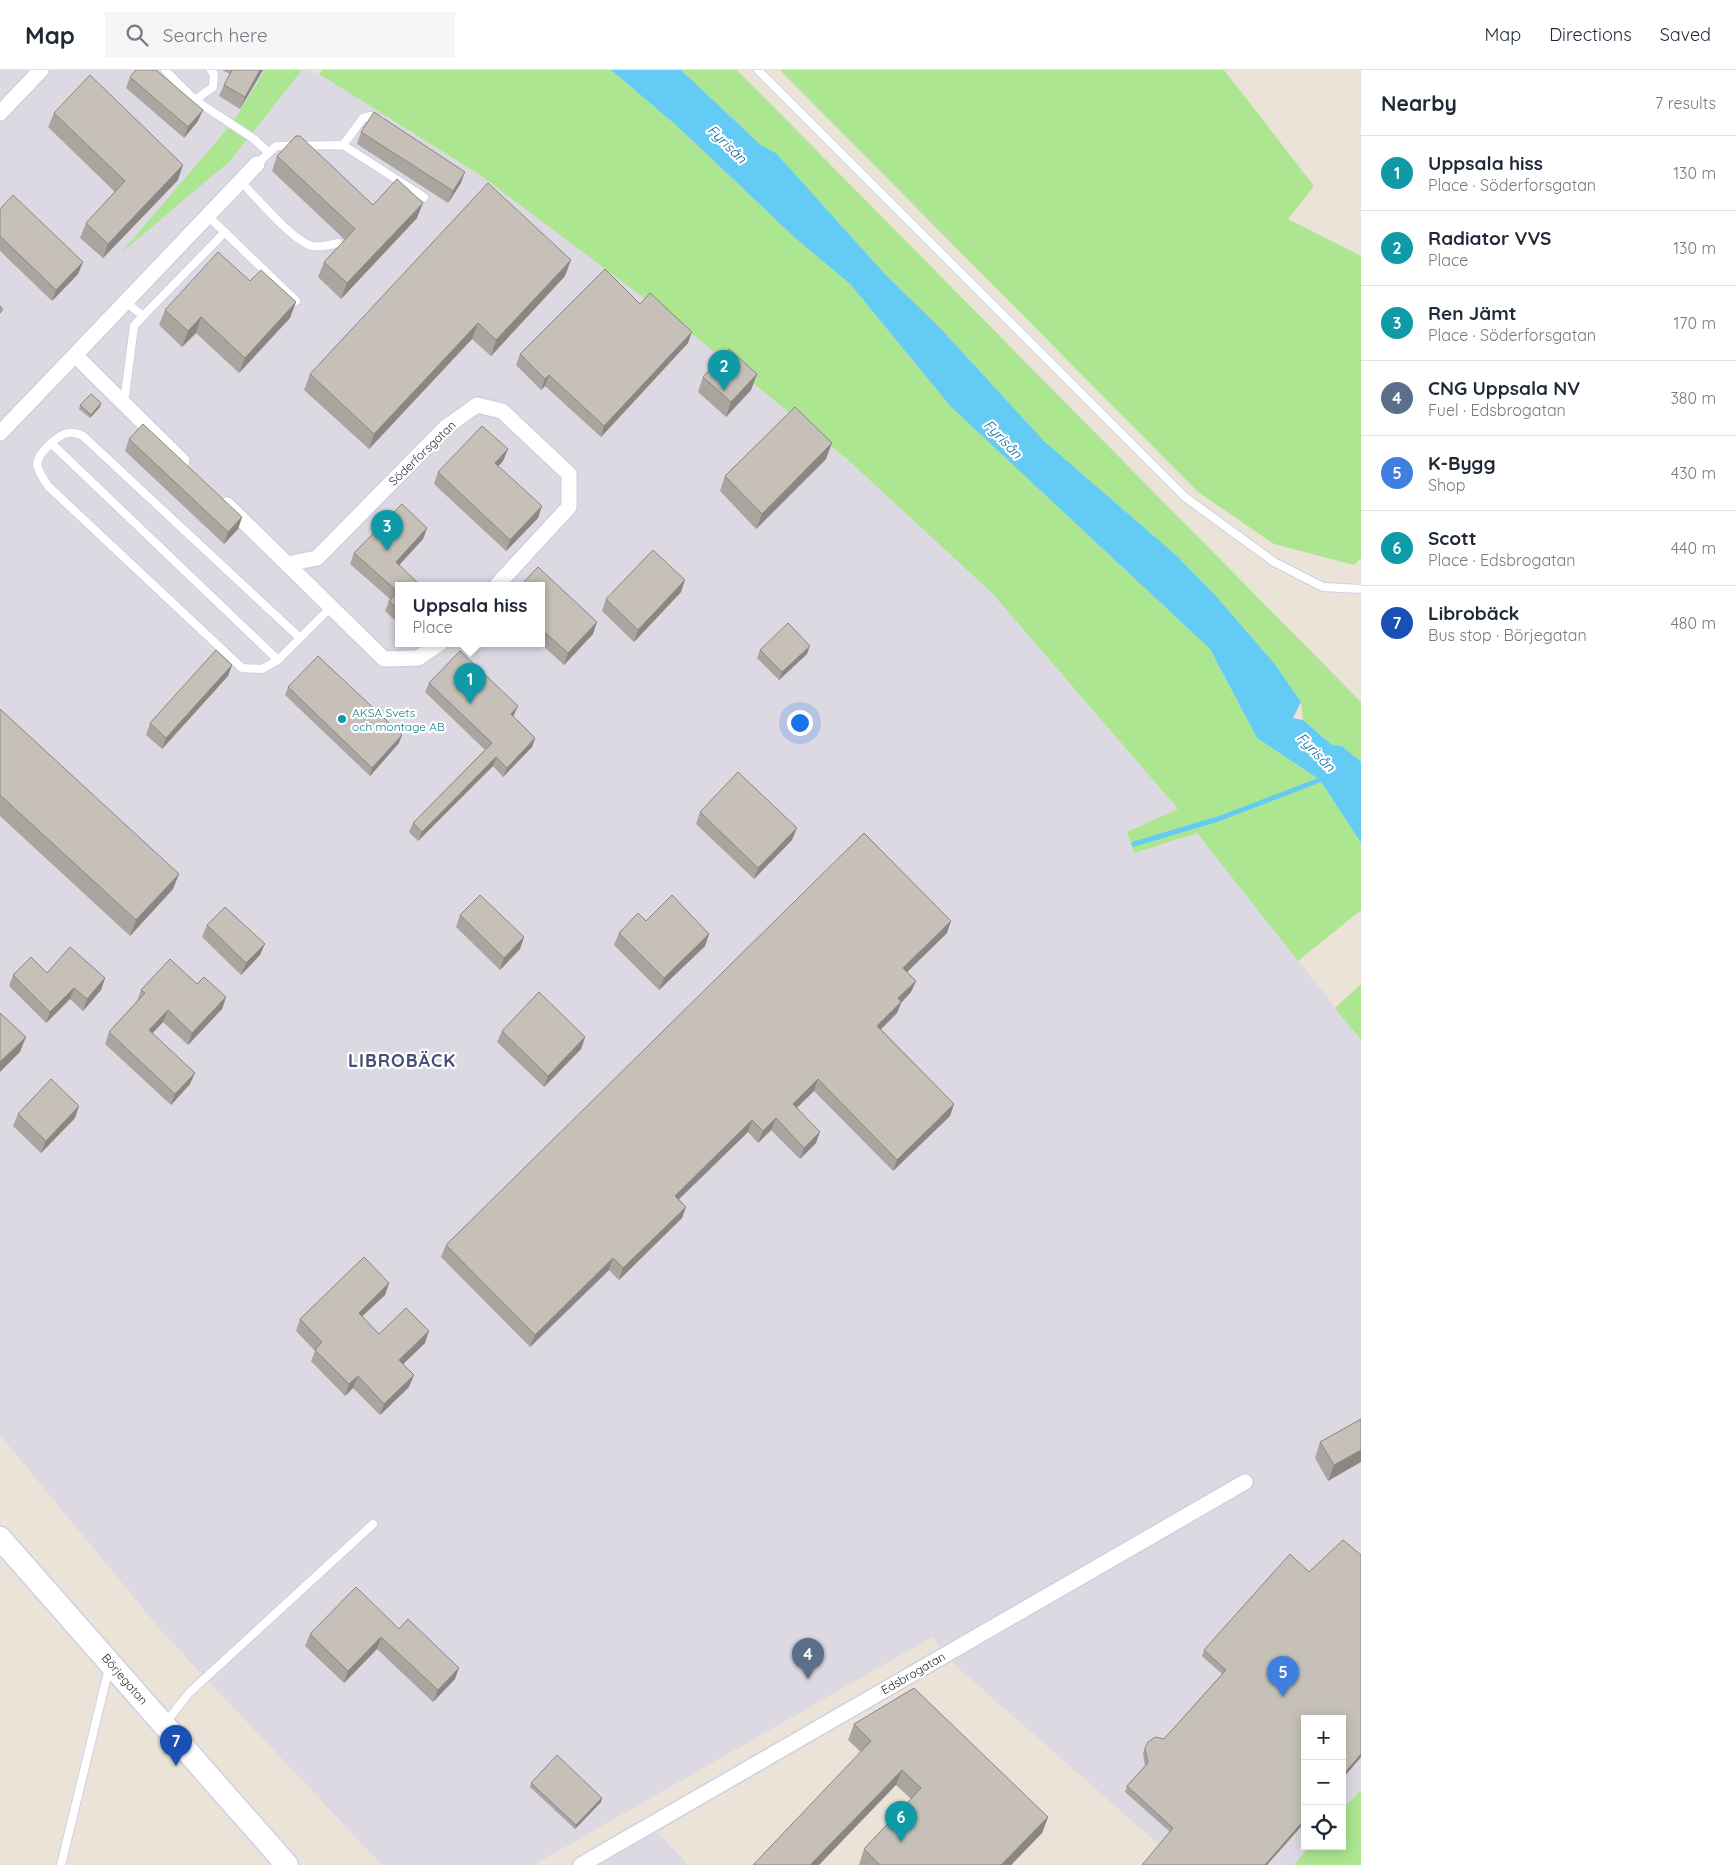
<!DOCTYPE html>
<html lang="en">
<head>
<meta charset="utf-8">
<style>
	:root { --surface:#fff; --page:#f6f6f7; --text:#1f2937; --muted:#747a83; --line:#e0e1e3; --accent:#3154ff }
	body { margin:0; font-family:Quicksand,sans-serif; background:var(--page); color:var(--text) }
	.controls { position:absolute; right:15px; bottom:15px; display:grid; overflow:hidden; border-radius:0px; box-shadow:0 2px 12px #0003 }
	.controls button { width:45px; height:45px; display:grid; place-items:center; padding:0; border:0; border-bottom:1px solid var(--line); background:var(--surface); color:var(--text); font:25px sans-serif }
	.you { position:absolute; left:799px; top:652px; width:18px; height:18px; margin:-12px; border:4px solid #fff; border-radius:50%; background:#1a73e8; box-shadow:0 0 0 8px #1a73e833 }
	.badge { display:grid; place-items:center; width:32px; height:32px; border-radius:50%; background:var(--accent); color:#fff; font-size:16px; font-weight:700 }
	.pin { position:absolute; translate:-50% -41px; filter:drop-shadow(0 1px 2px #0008) }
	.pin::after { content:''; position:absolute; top:26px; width:18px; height:15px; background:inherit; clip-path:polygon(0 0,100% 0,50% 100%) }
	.popup { position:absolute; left:395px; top:512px; width:150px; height:65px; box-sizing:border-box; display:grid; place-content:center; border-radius:0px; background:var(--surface); filter:drop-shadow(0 1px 4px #0005); font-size:16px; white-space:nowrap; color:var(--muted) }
	.popup b { font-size:19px; color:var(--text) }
	.popup::after { content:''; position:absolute; left:50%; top:100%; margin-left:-10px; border:10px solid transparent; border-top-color:var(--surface) }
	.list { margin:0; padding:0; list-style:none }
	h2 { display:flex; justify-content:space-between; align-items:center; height:65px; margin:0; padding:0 20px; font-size:21px }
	h2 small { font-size:16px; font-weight:400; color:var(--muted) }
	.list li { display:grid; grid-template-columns:32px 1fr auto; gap:15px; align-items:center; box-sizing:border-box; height:75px; padding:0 20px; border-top:1px solid var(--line) }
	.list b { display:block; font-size:19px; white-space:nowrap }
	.list p { margin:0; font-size:16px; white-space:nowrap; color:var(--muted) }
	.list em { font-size:16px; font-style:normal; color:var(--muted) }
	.icon { flex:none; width:28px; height:28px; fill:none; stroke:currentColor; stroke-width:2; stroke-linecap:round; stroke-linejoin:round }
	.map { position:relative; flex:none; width:1361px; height:1795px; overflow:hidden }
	header { display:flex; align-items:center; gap:30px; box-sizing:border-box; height:70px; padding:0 25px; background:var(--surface); border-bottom:1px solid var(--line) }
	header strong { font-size:24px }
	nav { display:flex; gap:28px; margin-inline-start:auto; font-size:18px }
	.search { width:350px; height:45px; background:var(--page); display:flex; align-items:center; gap:12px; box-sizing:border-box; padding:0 18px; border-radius:0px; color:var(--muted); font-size:19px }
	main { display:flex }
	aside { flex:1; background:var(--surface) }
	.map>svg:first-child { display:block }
	.industrial { fill:#dcd9e3; fill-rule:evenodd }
	.green { fill:#ace691 }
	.water { fill:#64ccf4 }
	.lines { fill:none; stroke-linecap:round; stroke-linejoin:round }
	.stream { stroke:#64ccf4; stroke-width:5 }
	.lane-casing { stroke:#cdd1e2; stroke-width:10 }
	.street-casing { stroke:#cdd1e2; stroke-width:18 }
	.secondary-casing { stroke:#cdd1e2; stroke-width:25 }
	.lane { stroke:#fff; stroke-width:8 }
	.street { stroke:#fff; stroke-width:15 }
	.secondary { stroke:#fff; stroke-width:22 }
	.wall { fill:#aaa59e }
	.shaded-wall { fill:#8b8681 }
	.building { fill:#c6c0b8; stroke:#8b8681 }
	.culture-dot { fill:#0f9aa8; stroke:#fff; stroke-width:2 }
	.labels { text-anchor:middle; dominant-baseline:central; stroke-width:4.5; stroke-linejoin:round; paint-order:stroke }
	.street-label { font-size:12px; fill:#282828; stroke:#fff }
	.culture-label { font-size:12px; fill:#0d838f; stroke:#fff; text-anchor:start }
	.water-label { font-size:14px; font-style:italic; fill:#06679d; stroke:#fff }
	.district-label { font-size:18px; font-weight:bold; letter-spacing:1px; fill:#464f7a; stroke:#fff }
</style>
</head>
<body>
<header>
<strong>Map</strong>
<div class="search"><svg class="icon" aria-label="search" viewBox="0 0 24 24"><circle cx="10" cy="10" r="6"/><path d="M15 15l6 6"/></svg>Search here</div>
<nav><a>Map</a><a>Directions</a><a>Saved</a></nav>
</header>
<main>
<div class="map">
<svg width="1361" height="1795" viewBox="0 0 1361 1795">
	<rect width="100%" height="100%" fill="#ebe3d8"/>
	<!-- industrial -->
	<g class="industrial">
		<path d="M0 0H307L319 4 480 105 696 267 848 390 992 523 1188 751 1361 970V1720L1342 1740V1649H1305V1776H1310L1294 1795H1182L956 1596 932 1567 534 1795H382L164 1564 0 1365ZM399 515H541V573H399Z"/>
		<path d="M657 1762 688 1795H594Z"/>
	</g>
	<!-- green -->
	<g class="green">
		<path d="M265 0H302L230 91 121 183 233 52Z"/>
		<path d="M322 0H611L677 56 794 167 851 215 951 337 1210 579 1257 668 1320 710 1361 773V840L1298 891 1197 763 1134 783 1127 762 1178 739 992 523 848 390 696 267 480 105 319 4Z"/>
		<path d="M681 0H737L1361 632V692L1342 676 1332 675 1303 650 1301 632 1274 593 1216 526 1176 485 1044 371 942 260 884 203 776 83 761 75Z"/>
		<path d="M780 0H1224L1314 116 1288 149 1361 186V488L1354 495 1274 474 1198 422Z"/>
		<path d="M1361 914V970L1335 938Z"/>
		<path d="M1361 1720V1795H1294L1310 1776H1342V1740Z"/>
	</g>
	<!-- water -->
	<path class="water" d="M611 0H681L761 75 776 83 884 203 942 260 1044 371 1176 485 1216 526 1274 593 1301 632 1293 648 1303 650 1332 675 1342 676 1361 692V773L1320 710 1257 668 1210 579 951 337 851 215 794 167 677 56Z"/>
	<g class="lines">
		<!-- stream -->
		<path class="stream" d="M1134 774 1218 749 1325 708"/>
		<defs>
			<g id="lane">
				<path d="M165 0 195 30 213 17 214 4 211 0"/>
				<path d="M758 0 1185 427 1274 492 1323 517 1361 519"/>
				<path d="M195 30 254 69 269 83"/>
				<path d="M343 75 363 48 371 46 381 50"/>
				<path d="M257 94 276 76 343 75 424 127"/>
				<path d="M241 112C258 129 286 163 307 174 316 179 329 175 338 173"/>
				<path d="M208 146 296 231"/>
				<path d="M143 246 225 162"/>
				<path d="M124 333 134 256 143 246 126 232"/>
				<path d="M51 373 40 385 37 394 40 403 48 416 242 598 262 599 278 590"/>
				<path d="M300 568 278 590 51 373C62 364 69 359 83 366L300 568 331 537"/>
				<path d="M166 1652 190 1622 373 1454"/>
				<path d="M61 1795 109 1598"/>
			</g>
			<g id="street">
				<path d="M0 43 41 0"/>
				<path d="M75 285 257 94"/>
				<path d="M0 363 75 285 182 391"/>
				<path d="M227 435 384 589 418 588 440 573"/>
				<path d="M287 494 317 488 446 357 477 335 502 341 569 404V437L497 515"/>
				<path d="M581 1795 1245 1412"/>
			</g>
			<path id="secondary" d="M0 1468 287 1795"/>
		</defs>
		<!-- lane casing -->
		<use href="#lane" class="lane-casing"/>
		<!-- street casing -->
		<use href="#street" class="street-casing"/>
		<!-- secondary casing -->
		<use href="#secondary" class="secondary-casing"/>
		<!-- lane -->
		<use href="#lane" class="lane"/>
		<!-- street -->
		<use href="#street" class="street"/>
		<!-- secondary -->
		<use href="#secondary" class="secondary"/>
	</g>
	<!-- wall -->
	<g class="wall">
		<path d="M222 0H263L240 39 219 26 224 15 230 4Z"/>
		<path d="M130 7 198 51 184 68 126 18Z"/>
		<path d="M54 43 178 110 103 188 80 168 86 153 115 122 48 57Z"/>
		<path d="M361 62 461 113 448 133 357 74Z"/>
		<path d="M277 86 373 135 417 148 341 229 318 207 324 192 345 170 272 101Z"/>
		<path d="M0 139 83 192 78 204 52 231 0 181Z"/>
		<path d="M565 206 491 286 472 269 369 379 304 320 310 304Z"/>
		<path d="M250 211 290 248 239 303 196 263 182 277 159 255 165 240Z"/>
		<path d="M640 234 688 273 601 367 545 316 541 320 516 295 520 284Z"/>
		<path d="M757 304 751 320 726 347 698 322 703 307Z"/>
		<path d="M80 335 100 337 90 348 79 339Z"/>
		<path d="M129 369 242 447 238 459 224 474 125 381Z"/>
		<path d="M508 379 503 391 498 396 538 448 506 481 434 414 438 402Z"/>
		<path d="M826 389 756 459 720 421 725 406Z"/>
		<path d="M427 458 423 469 399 495V554L385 541 389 531 390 529 350 494 354 483Z"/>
		<path d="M541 515 593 564 564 595 540 573H541Z"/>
		<path d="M681 522 634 572 602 541 606 529Z"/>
		<path d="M760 580 807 584 779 610 757 588Z"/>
		<path d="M232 595 228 606 162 679 146 665 150 653Z"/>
		<path d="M429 613 514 645 513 646 535 668 532 677 503 707 493 696 418 771 409 762 413 753 485 680 425 622Z"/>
		<path d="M288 617 399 673 370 706 285 625Z"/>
		<path d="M0 639 173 819 130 866 0 746Z"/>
		<path d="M700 742 792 770 754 809 696 754Z"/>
		<path d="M460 845 524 867 520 879 500 900 456 857Z"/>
		<path d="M207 855 260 885 241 905 202 867Z"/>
		<path d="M619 863 709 864 705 876 659 920 614 875Z"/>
		<path d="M947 863 907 902 916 911 911 922 901 933 897 943 881 959 954 1034 950 1046 893 1101 814 1021 797 1038 816 1073 800 1089 771 1060 758 1073 748 1062 679 1129 686 1137 682 1148 619 1210 609 1200 530 1277 441 1187 446 1175Z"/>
		<path d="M47 903 105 908 101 920 83 941 70 929 46 953 9 916 13 905Z"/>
		<path d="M197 914 226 927 222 939 188 975 163 952 152 964 190 1014 171 1035 105 974 109 962 137 931 141 920Z"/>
		<path d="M502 961 585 967 581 979 544 1017 497 972Z"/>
		<path d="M18 1044 75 1048 41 1083 13 1056Z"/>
		<path d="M389 1213 385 1225 362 1246 379 1264 425 1273 403 1294 409 1317 380 1345 353 1318 345 1326 311 1291 315 1281 296 1261 300 1249Z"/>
		<path d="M1361 1349 1328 1411 1315 1388 1320 1372Z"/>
		<path d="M1361 1485V1687L1342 1709 1305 1649V1752L1267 1795 1170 1762 1125 1722 1127 1716 1145 1696 1143 1683 1145 1678 1164 1669 1222 1604 1202 1586 1204 1580 1309 1502Z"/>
		<path d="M399 1559 455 1609 433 1632 377 1579 344 1613 305 1576 310 1564Z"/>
		<path d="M854 1654 1048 1747 1042 1763 1011 1795H859L864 1779 911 1729 848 1670Z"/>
		<path d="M531 1713 601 1732 575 1759 530 1717Z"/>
	</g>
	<!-- shaded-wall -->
	<g class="shaded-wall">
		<path d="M260 0H263L240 39 245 27Z"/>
		<path d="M203 40 198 51 184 68 188 57Z"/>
		<path d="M183 95 178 110 103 188 108 174Z"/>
		<path d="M465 102 461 113 448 133 453 121Z"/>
		<path d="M423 133 417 148 341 229 347 213Z"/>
		<path d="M571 190 565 206 491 286 496 270Z"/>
		<path d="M83 192 78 204 52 231 56 220Z"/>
		<path d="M296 232 290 248 239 303 245 288Z"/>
		<path d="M201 247 196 263 182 277 188 261Z"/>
		<path d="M478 253 472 269 369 379 374 364Z"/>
		<path d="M692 262 688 273 601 367 604 356Z"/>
		<path d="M757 304 751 320 726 347 731 332Z"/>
		<path d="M549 305 545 316 541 320 545 309Z"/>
		<path d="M101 333 100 337 90 348 91 345Z"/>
		<path d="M832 373 826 389 756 459 762 444Z"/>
		<path d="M508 379 503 391 491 404 495 393Z"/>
		<path d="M542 436 538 448 506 481 510 470Z"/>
		<path d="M242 447 238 459 224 474 228 462Z"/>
		<path d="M427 458 423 469 392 503 396 492Z"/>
		<path d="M685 510 681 522 634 572 638 560Z"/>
		<path d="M597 552 593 564 564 595 568 583Z"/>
		<path d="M810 576 807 584 779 610 782 602Z"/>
		<path d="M232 595 228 606 162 679 166 668Z"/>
		<path d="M518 636 514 645 507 653 511 644Z"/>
		<path d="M402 665 399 673 370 706 372 698Z"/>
		<path d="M535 668 532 677 503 707 507 698Z"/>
		<path d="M496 687 493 696 418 771 422 762Z"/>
		<path d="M797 758 792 770 754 809 758 798Z"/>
		<path d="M179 804 173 819 130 866 136 850Z"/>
		<path d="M951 851 947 863 899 910 903 898Z"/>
		<path d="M709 864 705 876 659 920 664 908Z"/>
		<path d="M524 867 520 879 500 900 504 888Z"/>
		<path d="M265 874 260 885 241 905 246 893Z"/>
		<path d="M105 908 101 920 83 941 87 929Z"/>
		<path d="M916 911 911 922 901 933 897 943 873 967 877 956 898 928Z"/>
		<path d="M74 918 70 929 46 953 50 942Z"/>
		<path d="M226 927 222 939 188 975 192 963Z"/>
		<path d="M168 940 163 952 144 972 149 960Z"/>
		<path d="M26 967 20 982 0 1002V992Z"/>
		<path d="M585 967 581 979 544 1017 548 1006Z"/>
		<path d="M195 1003 190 1014 171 1035 175 1024Z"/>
		<path d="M818 1009 814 1021 789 1045 793 1034Z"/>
		<path d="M954 1034 950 1046 893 1101 897 1090Z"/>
		<path d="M79 1036 75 1048 41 1083 46 1071Z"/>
		<path d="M776 1048 771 1060 758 1073 763 1061Z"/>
		<path d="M752 1050 748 1062 671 1137 675 1126Z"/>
		<path d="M820 1062 816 1073 800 1089 804 1078Z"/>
		<path d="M686 1137 682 1148 619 1210 623 1198Z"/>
		<path d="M613 1188 609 1200 530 1277 535 1265Z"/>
		<path d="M389 1213 385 1225 354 1254 359 1243Z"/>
		<path d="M429 1261 425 1273 395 1302 399 1290Z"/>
		<path d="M414 1305 409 1317 380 1345 384 1334Z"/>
		<path d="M358 1306 353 1318 345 1326 349 1314Z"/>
		<path d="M1361 1380V1392L1328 1411 1334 1395Z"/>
		<path d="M381 1567 377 1579 344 1613 348 1601Z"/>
		<path d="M459 1598 455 1609 433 1632 438 1620Z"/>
		<path d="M1361 1684V1687L1342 1709V1706Z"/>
		<path d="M902 1700 896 1715 819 1795H810Z"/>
		<path d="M602 1728 601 1732 575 1759 576 1755Z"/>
		<path d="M1048 1747 1042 1763 1011 1795H1001Z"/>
		<path d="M1305 1749V1752L1267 1795H1265Z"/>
	</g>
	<!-- building -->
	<g class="building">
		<path d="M136 0H156L203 40 188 57 130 7Z"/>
		<path d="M232 0H260L245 27 224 15Z"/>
		<path d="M90 5 183 95 108 174 86 153 125 111 54 43Z"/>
		<path d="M374 42 465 102 453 121 361 62Z"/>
		<path d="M296 66H300L373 135 397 109 423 133 347 213 324 192 355 159 277 86Z"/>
		<path d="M488 113 571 190 496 270 478 253 374 364 310 304Z"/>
		<path d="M13 125 83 192 56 220 0 166V139Z"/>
		<path d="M218 182 250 211 261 200 296 232 245 288 201 247 188 261 165 240Z"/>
		<path d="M605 199 640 234 650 223 692 262 604 356 549 305 545 309 520 284Z"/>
		<path d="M0 236 3 239 0 243Z"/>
		<path d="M729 279 757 304 731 332 703 307Z"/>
		<path d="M91 324 101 333 91 345 80 335Z"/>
		<path d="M795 337 832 373 762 444 725 406Z"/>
		<path d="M143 354 242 447 228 462 129 369Z"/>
		<path d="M482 356 508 379 495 393 542 436 510 470 438 402Z"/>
		<path d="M402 434 427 458 396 492 420 515H399V540L389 531 398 522 354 483Z"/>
		<path d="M653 480 685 510 638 560 606 529Z"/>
		<path d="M538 497 597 552 568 583 541 559V515H521Z"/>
		<path d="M788 553 810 576 782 602 760 580Z"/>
		<path d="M216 580 232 595 166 668 150 653Z"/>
		<path d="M460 581 518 636 511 644 535 668 507 698 496 687 422 762 413 753 492 673 429 613Z"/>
		<path d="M318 586 402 665 372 698 288 617Z"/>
		<path d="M0 639 179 804 136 850 0 725Z"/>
		<path d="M738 702 797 758 758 798 700 742Z"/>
		<path d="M864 763 951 851 903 898 916 911 898 928 901 932 877 956 954 1034 897 1090 818 1009 793 1034 820 1062 804 1078 776 1048 763 1061 752 1050 675 1126 686 1137 623 1198 613 1188 535 1265 446 1175Z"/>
		<path d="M480 825 524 867 504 888 460 845Z"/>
		<path d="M672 825 709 864 664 908 619 863 638 843 646 851Z"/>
		<path d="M225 837 265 874 246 893 207 855Z"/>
		<path d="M70 877 105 908 87 929 74 918 50 942 13 905 31 887 47 903Z"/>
		<path d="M170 889 197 914 204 907 226 927 192 963 168 940 149 960 195 1003 175 1024 109 962 145 923 141 920Z"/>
		<path d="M539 922 585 967 548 1006 502 961Z"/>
		<path d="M0 943 26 967 0 992Z"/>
		<path d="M51 1009 79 1036 46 1071 18 1044Z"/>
		<path d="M364 1187 389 1213 359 1243 379 1264 406 1238 429 1261 399 1290 414 1305 384 1334 358 1306 349 1314 315 1280 322 1272 300 1249Z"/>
		<path d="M1361 1349V1380L1334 1395 1320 1372Z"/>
		<path d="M1343 1470 1361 1485V1684L1342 1706V1649H1305V1749L1265 1795H1142L1173 1758 1127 1716 1148 1693 1145 1678 1148 1672 1155 1667 1164 1669 1226 1600 1204 1580 1290 1484 1309 1502Z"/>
		<path d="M356 1517 399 1559 408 1549 459 1598 438 1620 381 1567 348 1601 310 1564Z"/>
		<path d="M914 1618 1048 1747 1001 1795H880L864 1779 921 1718 902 1700 810 1795H753L871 1671 854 1654Z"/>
		<path d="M557 1685 602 1728 576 1755 531 1713Z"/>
	</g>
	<!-- markers -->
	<circle class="culture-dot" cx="342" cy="649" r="5"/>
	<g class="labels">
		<!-- street labels -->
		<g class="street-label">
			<text transform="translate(422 383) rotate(-44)">Söderforsgatan</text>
			<text transform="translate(913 1603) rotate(-30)">Edsbrogatan</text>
			<text transform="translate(125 1609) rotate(49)">Börjegatan</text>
		</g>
		<!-- culture labels -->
		<g class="culture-label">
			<text x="352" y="642">AKSA Svets<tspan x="352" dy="14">och montage AB</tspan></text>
		</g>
		<!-- water labels -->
		<g class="water-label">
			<text transform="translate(727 74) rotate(44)">Fyrisån</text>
			<text transform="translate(1003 369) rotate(46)">Fyrisån</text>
			<text transform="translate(1316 682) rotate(46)">Fyrisån</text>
		</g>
		<!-- district labels -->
		<g class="district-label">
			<text x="402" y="990">LIBROBÄCK</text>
		</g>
	</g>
</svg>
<div class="controls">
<button>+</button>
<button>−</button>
<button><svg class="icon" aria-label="locate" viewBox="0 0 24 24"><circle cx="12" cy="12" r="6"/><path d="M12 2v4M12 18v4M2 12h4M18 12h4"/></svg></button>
</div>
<div class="you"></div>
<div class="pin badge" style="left:470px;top:634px;background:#0f9aa8">1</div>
<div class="popup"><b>Uppsala hiss</b>Place</div>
<div class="pin badge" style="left:724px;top:321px;background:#0f9aa8">2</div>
<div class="pin badge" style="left:387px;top:481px;background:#0f9aa8">3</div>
<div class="pin badge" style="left:808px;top:1609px;background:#5c6f8a">4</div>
<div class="pin badge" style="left:1283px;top:1627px;background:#3f7fe0">5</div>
<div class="pin badge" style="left:901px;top:1772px;background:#0f9aa8">6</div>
<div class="pin badge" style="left:176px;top:1696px;background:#1a4fb4">7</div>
</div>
<aside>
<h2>Nearby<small>7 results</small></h2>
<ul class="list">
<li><span class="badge" style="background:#0f9aa8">1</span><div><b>Uppsala hiss</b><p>Place · Söderforsgatan</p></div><em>130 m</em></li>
<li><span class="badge" style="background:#0f9aa8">2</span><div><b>Radiator VVS</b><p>Place</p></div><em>130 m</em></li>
<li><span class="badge" style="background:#0f9aa8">3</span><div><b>Ren Jämt</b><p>Place · Söderforsgatan</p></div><em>170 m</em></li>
<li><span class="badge" style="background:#5c6f8a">4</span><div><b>CNG Uppsala NV</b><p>Fuel · Edsbrogatan</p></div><em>380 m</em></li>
<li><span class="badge" style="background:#3f7fe0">5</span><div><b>K-Bygg</b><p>Shop</p></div><em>430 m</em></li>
<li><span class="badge" style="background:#0f9aa8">6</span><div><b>Scott</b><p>Place · Edsbrogatan</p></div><em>440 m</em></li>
<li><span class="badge" style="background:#1a4fb4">7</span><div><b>Librobäck</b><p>Bus stop · Börjegatan</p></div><em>480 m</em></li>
</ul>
</aside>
</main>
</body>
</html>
